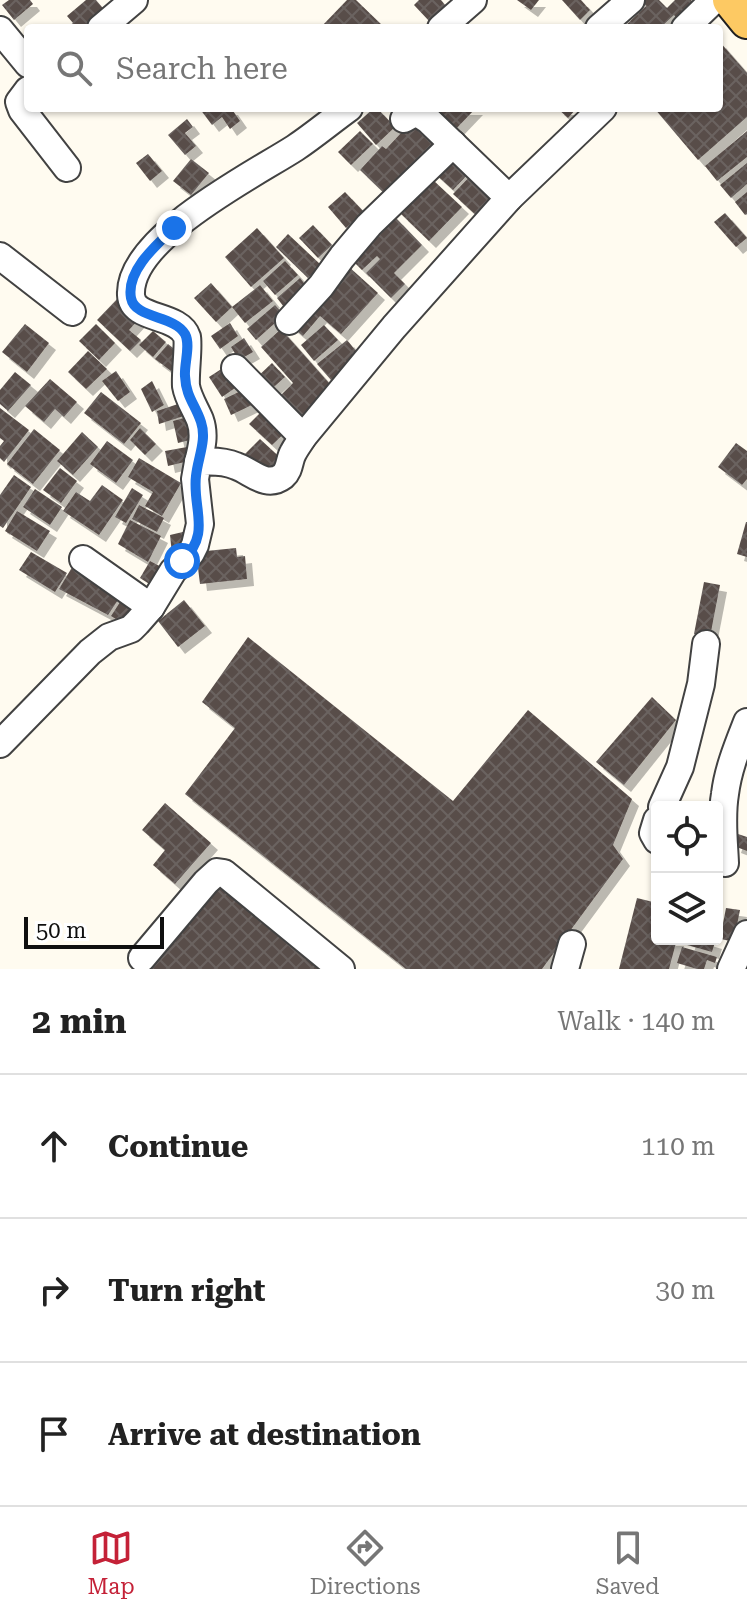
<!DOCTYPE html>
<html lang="en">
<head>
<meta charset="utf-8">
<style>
	:root { --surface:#fff; --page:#f2f2f2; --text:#222; --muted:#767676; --line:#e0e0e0; --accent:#c42137 }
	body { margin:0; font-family:"Roboto Serif",serif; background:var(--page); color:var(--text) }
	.controls { position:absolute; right:24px; bottom:24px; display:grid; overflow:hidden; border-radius:8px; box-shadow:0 2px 6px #0004 }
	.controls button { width:72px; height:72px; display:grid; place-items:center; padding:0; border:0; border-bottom:2px solid var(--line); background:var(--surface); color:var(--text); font:40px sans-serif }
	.scale { position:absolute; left:24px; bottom:20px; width:140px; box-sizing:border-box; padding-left:8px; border:4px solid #0f0f0f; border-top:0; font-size:22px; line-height:28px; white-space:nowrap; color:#0f0f0f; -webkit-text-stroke:6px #fff; paint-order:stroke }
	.stop { position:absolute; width:24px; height:24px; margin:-18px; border:6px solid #1a73e8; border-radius:50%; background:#fff }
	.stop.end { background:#1a73e8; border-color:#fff; box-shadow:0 2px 8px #0008 }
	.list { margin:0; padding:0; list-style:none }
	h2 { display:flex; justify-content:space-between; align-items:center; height:104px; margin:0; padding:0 32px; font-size:34px }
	h2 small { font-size:26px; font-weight:400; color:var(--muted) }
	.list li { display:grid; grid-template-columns:52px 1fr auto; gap:24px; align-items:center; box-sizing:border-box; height:144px; padding:0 32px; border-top:2px solid var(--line) }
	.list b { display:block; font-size:30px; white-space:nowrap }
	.list em { font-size:26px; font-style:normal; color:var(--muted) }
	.icon { flex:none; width:44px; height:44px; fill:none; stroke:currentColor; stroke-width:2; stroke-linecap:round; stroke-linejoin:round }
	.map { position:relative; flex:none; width:747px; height:969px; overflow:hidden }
	.search { position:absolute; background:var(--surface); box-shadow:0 2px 6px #0004; left:24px; right:24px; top:24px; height:88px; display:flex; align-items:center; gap:20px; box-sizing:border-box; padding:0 28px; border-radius:8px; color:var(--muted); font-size:30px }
	.sheet { height:536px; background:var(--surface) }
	nav { display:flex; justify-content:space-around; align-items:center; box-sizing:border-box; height:112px; border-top:2px solid var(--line); background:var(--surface); font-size:22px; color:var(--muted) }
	nav a { display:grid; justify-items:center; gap:4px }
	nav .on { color:var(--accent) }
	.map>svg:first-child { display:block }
	.building { fill:url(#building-cross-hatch); filter:url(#shadow) }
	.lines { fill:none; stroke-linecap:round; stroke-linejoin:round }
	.minor-casing { stroke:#424242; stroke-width:30 }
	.major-casing { stroke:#202020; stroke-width:38 }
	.minor { stroke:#fff; stroke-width:26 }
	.major { stroke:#fdc963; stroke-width:34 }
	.route { stroke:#1a73e8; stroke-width:10 }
</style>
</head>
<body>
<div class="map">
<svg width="747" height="969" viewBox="0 0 747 969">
	<defs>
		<pattern id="building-cross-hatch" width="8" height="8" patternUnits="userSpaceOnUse" patternTransform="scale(2)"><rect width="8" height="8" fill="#584e4a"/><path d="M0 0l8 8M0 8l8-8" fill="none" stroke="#6b6360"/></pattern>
		<filter id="shadow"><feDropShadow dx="7" dy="7" stdDeviation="0" flood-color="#0004"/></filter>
	</defs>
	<rect width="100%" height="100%" fill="#fffbf0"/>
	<!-- building -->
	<g class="building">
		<path d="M9 0H30L33 4 14 20 2 5Z"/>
		<path d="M86 0H96L108 14 91 28H71L69 26 73 23 67 16Z"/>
		<path d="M347 0H356L385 28H320Z"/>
		<path d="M419 0H441L446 6 430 22 414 5Z"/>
		<path d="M517 0H539L531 10Z"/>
		<path d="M562 0H581L590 10 580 20Z"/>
		<path d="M640 0H659L667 8 675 0H691L694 3 677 19 674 15 660 28H631L627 24 646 6Z"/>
		<path d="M719 41 747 73V117L698 160 654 108H719Z"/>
		<path d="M202 108H231L240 121 230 129 222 117 212 125 200 109Z"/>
		<path d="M374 108H377L395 127 376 145 357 123Z"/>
		<path d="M441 108H476L454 131 436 113Z"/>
		<path d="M557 108H577L568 118Z"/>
		<path d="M417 116 440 137 386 195 360 170 382 146 386 149Z"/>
		<path d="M187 119 193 127 185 133 196 146 185 155 168 135Z"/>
		<path d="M360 131 373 144 351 165 338 152Z"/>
		<path d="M747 131V157L717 181 705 166Z"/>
		<path d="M449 151 471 171 453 190 431 170Z"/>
		<path d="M148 154 162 171 150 181 136 163Z"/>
		<path d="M191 159 209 173 191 195 173 181Z"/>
		<path d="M747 163V184L731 198 720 185Z"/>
		<path d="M476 170 500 193 478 217 453 194Z"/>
		<path d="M433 180 462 207 429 241 401 214Z"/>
		<path d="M345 192 364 212 346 228 328 207Z"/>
		<path d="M747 192V214L745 215 735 202Z"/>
		<path d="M725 213 747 238 736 247 714 222Z"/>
		<path d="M396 218 422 245 394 273 405 284 391 298 366 273 380 259 377 256 362 270 348 256 368 247Z"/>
		<path d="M313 225 332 245 318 258 299 238Z"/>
		<path d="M257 228 284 258 251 287 225 257Z"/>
		<path d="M288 234 321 265 308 278 276 247Z"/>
		<path d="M285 261 298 275 275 295 263 281Z"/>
		<path d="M348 266 378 293 341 334 320 316 303 336 291 326Z"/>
		<path d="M300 278 310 291 287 311 277 298Z"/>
		<path d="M211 283 232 307 216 322 194 298Z"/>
		<path d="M260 285 273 301 245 323 232 307Z"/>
		<path d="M119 297 140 318 129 330 141 340 130 351 97 320Z"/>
		<path d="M275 305 284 315 256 340 247 329Z"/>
		<path d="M230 323 238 336 220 349 211 336Z"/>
		<path d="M25 324 49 343 27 372 2 352Z"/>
		<path d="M96 324 115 343 99 360 79 341Z"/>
		<path d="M324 325 338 340 314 361 301 345Z"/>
		<path d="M281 329 337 392 314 405 295 422 275 401 293 383 261 347Z"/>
		<path d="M153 331 166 342 153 357 139 345Z"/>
		<path d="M244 338 253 352 239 360 231 347Z"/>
		<path d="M347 340 361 357 331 380 317 364Z"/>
		<path d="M168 344 182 355 171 371 155 359Z"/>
		<path d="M88 351 107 369 86 389 68 372Z"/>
		<path d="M272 363 285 377 266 394 253 381Z"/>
		<path d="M226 366 238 386 222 397 209 377Z"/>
		<path d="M116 371 130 392 118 401 102 381Z"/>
		<path d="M15 372 31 385 8 411 0 404V390Z"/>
		<path d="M50 379 77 402 64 417 55 409 44 422 25 406Z"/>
		<path d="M152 381 164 405 152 412 141 389Z"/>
		<path d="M245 389 252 405 231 415 224 399Z"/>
		<path d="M101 392 141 423 124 444 84 413Z"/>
		<path d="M184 402 187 415 159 424 157 411Z"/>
		<path d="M269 404 291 427 272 445 249 424Z"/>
		<path d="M0 408 29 430 4 462 0 458V446L4 441 0 438Z"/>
		<path d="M191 416 194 439 178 443 173 421Z"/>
		<path d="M140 428 156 444 145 455 130 440Z"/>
		<path d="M34 429 60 450 33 484 7 464Z"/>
		<path d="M82 432 98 447 73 475 57 461Z"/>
		<path d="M260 439 286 463 272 478 244 455Z"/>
		<path d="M107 441 133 460 116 483 90 464Z"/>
		<path d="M736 443 747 451V479L742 485 718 467Z"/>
		<path d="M187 447 189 461 168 466 165 451Z"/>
		<path d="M139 458 181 483 162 516 145 506 153 492 128 477Z"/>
		<path d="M60 468 77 481 61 503 43 490Z"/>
		<path d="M14 475 31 487 3 528 0 526V495Z"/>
		<path d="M102 485 123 500 99 535 63 511 76 492 90 501Z"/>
		<path d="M132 488 143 495 126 523 115 517Z"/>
		<path d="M35 489 62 507 50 525 23 507Z"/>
		<path d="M139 505 164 518 157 532 132 519Z"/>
		<path d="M17 511 50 531 37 551 5 531Z"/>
		<path d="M130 520 161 536 148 562 118 544Z"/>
		<path d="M746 522H747V557L737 554Z"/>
		<path d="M187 531 190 551 172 554 170 535Z"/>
		<path d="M236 548 237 557 245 556 247 579 200 584 196 552Z"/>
		<path d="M31 552 67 573 55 592 19 570Z"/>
		<path d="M150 561 169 571 157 589 140 578Z"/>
		<path d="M74 564 124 591 108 615 59 589Z"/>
		<path d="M704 582 720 585 710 637 694 634Z"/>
		<path d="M124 596 137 602 124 624 111 616Z"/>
		<path d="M184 600 205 626 178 647 158 621Z"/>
		<path d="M248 637 453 801 528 710 632 799 613 845 623 859 542 969H406L185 794 235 728 202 702Z"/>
		<path d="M652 697 676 720 624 785 596 762Z"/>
		<path d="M165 803 211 843 175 884 153 865 165 850 142 830Z"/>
		<path d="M738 834 747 837V851L734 846Z"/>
		<path d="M217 877 327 969H143Z"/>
		<path d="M637 898 657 903V939H677L669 969H619Z"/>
		<path d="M726 908 740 910 737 925 745 926 736 942 720 939Z"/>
		<path d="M689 939H705L715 942 712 952 687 945Z"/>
		<path d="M682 947 717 957 715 963 707 960 704 969H697L677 963Z"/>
	</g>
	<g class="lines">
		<defs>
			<g id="minor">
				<path d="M101 28 134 0"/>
				<path d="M441 28 473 0"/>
				<path d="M599 28 631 0"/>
				<path d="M685 28 714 0"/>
				<path d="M0 30 28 64"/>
				<path d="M28 90 19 102 22 110 67 168"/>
				<path d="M404 119 413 114H419L428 120 509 198"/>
				<path d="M0 256 72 312"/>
				<path d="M289 321 321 286 342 257 369 225 453 144"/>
				<path d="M235 368 303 437"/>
				<path d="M198 462C202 447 205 434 200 420 195 408 188 398 186 386 185 373 189 345 187 337 179 313 132 321 131 295 128 238 253 175 295 148 313 136 331 121 349 108"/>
				<path d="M83 559 151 607"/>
				<path d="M0 744 90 652 109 637 131 629 137 623 151 607 173 571 191 553 195 545 200 524 195 479 198 462C211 461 224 461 236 466 251 471 266 489 283 476 290 470 289 460 293 453 296 447 300 442 303 437L394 327 509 198 603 108"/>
				<path d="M662 807 680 767 701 684 706 644"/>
				<path d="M657 820 653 833 657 840"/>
				<path d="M725 863C724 840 721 817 725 794 728 769 738 745 747 722"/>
				<path d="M142 958 206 882 217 872 224 873 341 969"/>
				<path d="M565 969 572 944"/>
				<path d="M731 969 747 934"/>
			</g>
			<path id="major" d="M730 0 747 21"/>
		</defs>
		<!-- minor casing -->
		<use href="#minor" class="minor-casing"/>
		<!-- major casing -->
		<use href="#major" class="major-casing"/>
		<!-- minor -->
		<use href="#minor" class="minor"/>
		<!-- major -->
		<use href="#major" class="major"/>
	</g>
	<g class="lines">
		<!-- route -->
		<path class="route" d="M174 228C156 245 126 271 131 298 135 319 174 315 185 334 191 345 184 364 185 376 186 397 195 404 201 422 207 440 198 457 196 476 192 508 212 534 182 561"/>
	</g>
</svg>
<div class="controls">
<button><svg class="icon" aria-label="locate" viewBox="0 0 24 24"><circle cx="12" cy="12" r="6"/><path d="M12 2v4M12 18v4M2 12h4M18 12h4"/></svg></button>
<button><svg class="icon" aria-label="layers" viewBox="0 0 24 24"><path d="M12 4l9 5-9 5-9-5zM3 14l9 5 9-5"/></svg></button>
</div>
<div class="scale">50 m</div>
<div class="stop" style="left:182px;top:561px"></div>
<div class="stop end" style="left:174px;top:228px"></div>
<div class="search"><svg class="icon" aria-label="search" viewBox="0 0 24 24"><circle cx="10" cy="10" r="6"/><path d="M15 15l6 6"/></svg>Search here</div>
</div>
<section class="sheet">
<h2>2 min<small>Walk · 140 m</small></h2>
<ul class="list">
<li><svg class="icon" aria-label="ahead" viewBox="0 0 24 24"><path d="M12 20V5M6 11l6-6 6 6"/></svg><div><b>Continue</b></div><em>110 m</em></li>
<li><svg class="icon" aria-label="right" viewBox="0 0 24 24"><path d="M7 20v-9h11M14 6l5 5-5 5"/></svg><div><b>Turn right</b></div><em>30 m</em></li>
<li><svg class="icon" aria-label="arrive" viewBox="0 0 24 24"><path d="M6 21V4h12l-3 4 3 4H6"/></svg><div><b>Arrive at destination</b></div></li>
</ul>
</section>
<nav>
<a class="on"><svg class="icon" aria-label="map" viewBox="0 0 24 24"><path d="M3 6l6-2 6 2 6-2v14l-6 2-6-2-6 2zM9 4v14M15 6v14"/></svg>Map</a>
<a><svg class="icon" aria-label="directions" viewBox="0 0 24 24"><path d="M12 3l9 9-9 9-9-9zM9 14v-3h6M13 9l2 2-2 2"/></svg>Directions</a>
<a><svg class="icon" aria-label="saved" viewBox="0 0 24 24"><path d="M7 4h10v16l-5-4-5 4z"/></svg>Saved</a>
</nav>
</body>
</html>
